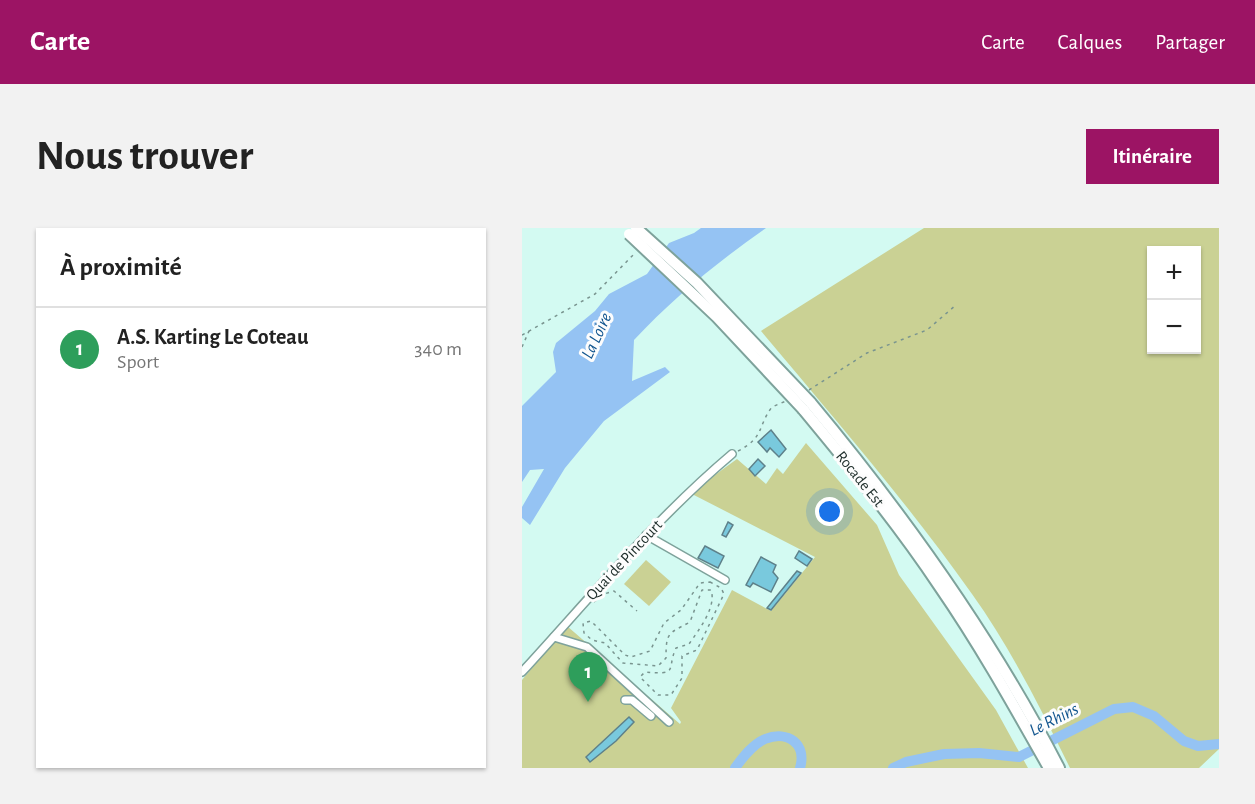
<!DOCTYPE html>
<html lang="fr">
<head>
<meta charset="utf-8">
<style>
	:root { --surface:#fff; --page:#f2f2f2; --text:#222; --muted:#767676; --line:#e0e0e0; --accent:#9c1464 }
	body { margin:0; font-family:"Alegreya Sans",sans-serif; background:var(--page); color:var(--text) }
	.controls { position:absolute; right:18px; top:18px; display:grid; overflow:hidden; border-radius:0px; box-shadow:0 2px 4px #0004 }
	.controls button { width:54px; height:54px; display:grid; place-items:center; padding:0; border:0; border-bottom:2px solid var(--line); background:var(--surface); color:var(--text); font:30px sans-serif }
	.you { position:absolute; left:308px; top:284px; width:21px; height:21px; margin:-15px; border:4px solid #fff; border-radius:50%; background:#1a73e8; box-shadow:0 0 0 9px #1a73e833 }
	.badge { display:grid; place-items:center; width:39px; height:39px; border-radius:50%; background:var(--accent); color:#fff; font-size:20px; font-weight:700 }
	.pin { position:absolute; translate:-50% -50px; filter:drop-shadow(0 2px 3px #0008) }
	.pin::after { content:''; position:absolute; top:32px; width:21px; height:18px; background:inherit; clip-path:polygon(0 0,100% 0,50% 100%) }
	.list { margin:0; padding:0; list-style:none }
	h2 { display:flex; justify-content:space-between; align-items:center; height:78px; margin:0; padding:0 24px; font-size:26px }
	h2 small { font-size:20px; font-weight:400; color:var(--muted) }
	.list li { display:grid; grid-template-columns:39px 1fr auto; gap:18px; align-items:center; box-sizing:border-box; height:84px; padding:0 24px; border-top:2px solid var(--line) }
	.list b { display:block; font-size:22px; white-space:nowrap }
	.list p { margin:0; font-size:20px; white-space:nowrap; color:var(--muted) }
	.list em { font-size:20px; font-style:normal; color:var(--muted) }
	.map { position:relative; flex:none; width:697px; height:540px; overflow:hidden; border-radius:0px }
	header { display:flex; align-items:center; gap:36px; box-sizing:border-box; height:84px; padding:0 30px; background:var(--accent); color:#fff }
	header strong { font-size:28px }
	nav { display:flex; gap:33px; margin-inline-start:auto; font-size:21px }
	.intro { display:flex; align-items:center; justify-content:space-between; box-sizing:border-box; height:144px; padding:0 36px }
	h1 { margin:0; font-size:42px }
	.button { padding:15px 27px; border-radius:0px; background:var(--accent); color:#fff; font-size:21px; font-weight:700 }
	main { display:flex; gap:36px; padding:0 36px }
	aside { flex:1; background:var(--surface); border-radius:0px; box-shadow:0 2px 4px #0004 }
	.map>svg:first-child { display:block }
	.green { fill:#cad194; fill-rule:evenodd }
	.water { fill:#95c3f3 }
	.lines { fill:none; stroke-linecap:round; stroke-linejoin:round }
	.river { stroke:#95c3f3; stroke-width:10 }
	.building { fill:#79c9dd; stroke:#5e818a; stroke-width:1.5 }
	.minor-casing { stroke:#7ea29b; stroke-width:10 }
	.highway-casing { stroke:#7ea29b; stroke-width:14 }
	.path { stroke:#79948f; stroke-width:1.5; stroke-dasharray:3 4.5; stroke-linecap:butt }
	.minor { stroke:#fff; stroke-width:7 }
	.highway { stroke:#fff; stroke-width:10 }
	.highway-bridge-casing { stroke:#7ea29b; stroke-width:14; stroke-linecap:butt }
	.highway-bridge { stroke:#fff; stroke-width:10 }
	.labels { text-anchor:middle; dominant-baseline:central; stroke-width:6; stroke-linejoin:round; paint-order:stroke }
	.street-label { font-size:16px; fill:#21302d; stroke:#fdfdfd }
	.water-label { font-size:18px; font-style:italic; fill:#12568f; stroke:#fdfdfd }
</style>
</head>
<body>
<header>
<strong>Carte</strong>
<nav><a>Carte</a><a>Calques</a><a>Partager</a></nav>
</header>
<div class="intro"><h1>Nous trouver</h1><a class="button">Itinéraire</a></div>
<main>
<aside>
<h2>À proximité<small></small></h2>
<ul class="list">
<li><span class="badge" style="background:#2e9e5b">1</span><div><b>A.S. Karting Le Coteau</b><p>Sport</p></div><em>340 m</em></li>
</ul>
</aside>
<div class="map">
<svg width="697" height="540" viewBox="0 0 697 540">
	<rect width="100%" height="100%" fill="#d3faf2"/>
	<!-- green -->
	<g class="green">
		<path d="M402 0H697V521L677 540H548C519 481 488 419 450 366 385 274 311 189 239 103ZM630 22H674V122H630Z"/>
		<path d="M284 215 355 297 377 347 474 482 506 540H0V452L45 398 158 496 159 494 149 480 210 362 249 383 293 329 168 265 215 231 244 256 255 240 261 246Z"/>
		<path d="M124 332 149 354 127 378 102 356Z"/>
	</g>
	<!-- water -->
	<path class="water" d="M179 0H244C197 33 151 70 112 112L110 153 143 139 148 144 82 193 43 240 8 297 0 290V279L22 241 8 242 0 254V178L34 144 31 124 34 115 73 83 87 66 125 46 147 15 172 5Z"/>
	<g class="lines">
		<!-- river -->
		<g class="river">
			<path d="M213 540C221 529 231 516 243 511 266 502 285 516 278 540"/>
			<path d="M371 540 384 534 422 526 457 525 497 529 592 481 611 479 632 488 662 513 676 518 697 516"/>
		</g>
	</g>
	<!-- building -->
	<g class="building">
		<path d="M249 202 264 221 257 229 248 220 245 224 236 214Z"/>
		<path d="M236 231 243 238 233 248 227 241Z"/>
		<path d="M206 294 211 297 204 309 200 307Z"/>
		<path d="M183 318 202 328 196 340 176 330Z"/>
		<path d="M277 323 290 331 285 338 273 330Z"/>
		<path d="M239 329 254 337 251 344 256 350 249 364 231 355 228 359 224 357Z"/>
		<path d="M275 343 279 345 249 382 245 380Z"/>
		<path d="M107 489 112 494 94 513 68 534 64 529Z"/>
	</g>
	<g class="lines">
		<defs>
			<g id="minor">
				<path d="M124 307 203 352"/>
				<path d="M32 409 65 419 147 494"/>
				<path d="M0 444C68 370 133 291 210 226"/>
				<path d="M103 472H110L129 488"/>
			</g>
			<g id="highway">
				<path d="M288 174C383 288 469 408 537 540"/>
				<path d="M281 181C329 239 376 296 418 359 458 417 492 478 527 540"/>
			</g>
		</defs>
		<!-- minor casing -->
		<use href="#minor" class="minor-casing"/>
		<!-- highway casing -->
		<use href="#highway" class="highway-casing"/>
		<!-- path -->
		<g class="path">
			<path d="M0 107 73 66 114 24"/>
			<path d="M0 119 7 103"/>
			<path d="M287 162 345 125 405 102 434 77"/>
			<path d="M216 223C243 209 235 199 250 179L264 173"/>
			<path d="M188 354 199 360 202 366 175 422 160 428V450L149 467H136L118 449 123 444C158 447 144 442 154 420L167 416C176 403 195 379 189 362H180L168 394C146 406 144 404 144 430L136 438 101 435 83 415 70 412 62 405 61 395 69 393 103 427 109 429 128 423 142 395 159 382 178 355Z"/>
			<path d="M72 374 82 366 92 363 115 383"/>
		</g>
		<!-- minor -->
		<use href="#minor" class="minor"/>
		<!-- highway -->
		<use href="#highway" class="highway"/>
		<defs>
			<g id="highway-bridge">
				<path d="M114 0 175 55 288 174"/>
				<path d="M107 6 195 89 281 181"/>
			</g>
		</defs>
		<!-- highway-bridge casing -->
		<use href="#highway-bridge" class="highway-bridge-casing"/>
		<!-- highway-bridge -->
		<use href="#highway-bridge" class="highway-bridge"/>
	</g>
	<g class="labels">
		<!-- street labels -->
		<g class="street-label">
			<text transform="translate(338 251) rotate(51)">Rocade Est</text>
			<text transform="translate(102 332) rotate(-47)">Quai de Pincourt</text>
		</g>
		<!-- water labels -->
		<g class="water-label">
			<text transform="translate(75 108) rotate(-65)">La Loire</text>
			<text transform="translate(532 492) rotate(-27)">Le Rhins</text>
		</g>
	</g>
</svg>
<div class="controls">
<button>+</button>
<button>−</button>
</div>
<div class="you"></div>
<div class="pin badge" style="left:66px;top:474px;background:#2e9e5b">1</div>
</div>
</main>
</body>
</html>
